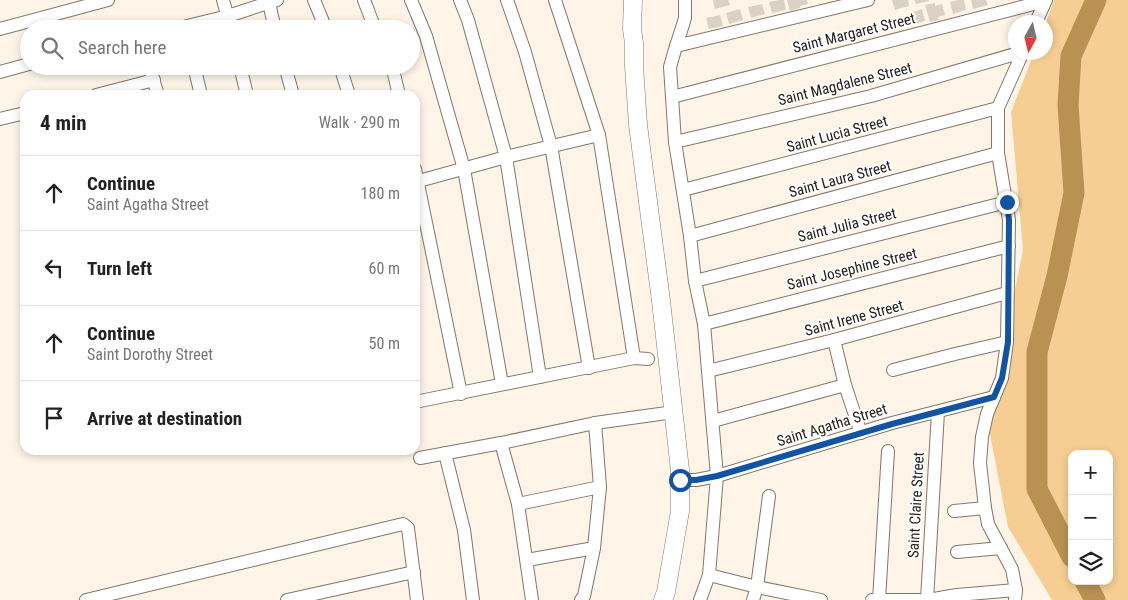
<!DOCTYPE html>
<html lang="en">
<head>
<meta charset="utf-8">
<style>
	:root { --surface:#fff; --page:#f6f6f6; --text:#222; --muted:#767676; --line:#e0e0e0 }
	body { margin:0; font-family:"Roboto Condensed",sans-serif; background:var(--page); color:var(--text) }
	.controls { position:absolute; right:15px; bottom:15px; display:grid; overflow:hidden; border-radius:10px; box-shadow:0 2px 8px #0003 }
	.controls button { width:45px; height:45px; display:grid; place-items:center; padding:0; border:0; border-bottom:1px solid var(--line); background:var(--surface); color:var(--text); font:25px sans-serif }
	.compass { position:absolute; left:1008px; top:15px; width:45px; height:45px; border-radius:50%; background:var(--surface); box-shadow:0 2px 8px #0003; rotate:188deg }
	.stop { position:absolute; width:15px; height:15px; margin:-11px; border:4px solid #1254a4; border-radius:50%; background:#fff }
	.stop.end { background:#1254a4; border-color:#fff; box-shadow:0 1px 5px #0008 }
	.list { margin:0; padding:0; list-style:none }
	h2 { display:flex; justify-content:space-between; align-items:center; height:65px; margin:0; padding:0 20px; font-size:21px }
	h2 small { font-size:16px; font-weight:400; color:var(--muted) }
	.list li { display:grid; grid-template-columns:32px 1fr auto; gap:15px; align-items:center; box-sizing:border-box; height:75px; padding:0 20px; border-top:1px solid var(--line) }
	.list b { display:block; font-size:19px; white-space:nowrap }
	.list p { margin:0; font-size:16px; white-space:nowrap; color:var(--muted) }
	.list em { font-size:16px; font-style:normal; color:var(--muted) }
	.icon { flex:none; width:28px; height:28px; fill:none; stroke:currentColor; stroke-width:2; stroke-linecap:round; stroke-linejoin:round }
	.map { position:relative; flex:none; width:1128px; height:600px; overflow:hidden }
	.search { position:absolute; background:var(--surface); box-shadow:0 2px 8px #0003; left:20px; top:20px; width:400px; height:55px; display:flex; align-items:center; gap:12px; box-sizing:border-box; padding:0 18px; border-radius:28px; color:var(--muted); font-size:19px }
	.panel { position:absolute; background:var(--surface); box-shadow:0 2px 8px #0003; left:20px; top:90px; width:400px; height:365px; border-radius:15px }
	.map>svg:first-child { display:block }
	.green { fill:#f6ce93; fill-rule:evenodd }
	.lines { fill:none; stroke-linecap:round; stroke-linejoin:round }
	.river { stroke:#ba9152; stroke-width:21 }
	.building { fill:#dbd2c5 }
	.street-casing { stroke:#80786c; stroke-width:14 }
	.secondary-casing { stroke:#80786c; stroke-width:19 }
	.street { stroke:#fff; stroke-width:12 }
	.secondary { stroke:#fff; stroke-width:18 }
	.route { stroke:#1254a4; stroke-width:6 }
	.labels { text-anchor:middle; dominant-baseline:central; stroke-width:4; stroke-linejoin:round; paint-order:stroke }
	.street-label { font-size:15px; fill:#23201b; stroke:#fff }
</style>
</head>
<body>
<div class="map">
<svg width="1128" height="600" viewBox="0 0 1128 600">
	<rect width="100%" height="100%" fill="#fef4e7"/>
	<!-- green -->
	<path class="green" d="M1054 0H1128V600H1052L1008 527 988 424 1023 250 1011 112 1034 53 1046 52V23ZM1072 454H1109V581H1072Z"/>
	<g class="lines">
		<!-- river -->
		<g class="river">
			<path d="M1072 557 1037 489V352L1057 276 1074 193 1068 105 1071 56 1096 0"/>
			<path d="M1085 581 1095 600"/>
		</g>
	</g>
	<!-- building -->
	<g class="building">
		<path d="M713 0H728L730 5 715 9Z"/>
		<path d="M779 0H784L786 10 772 13 769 2Z"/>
		<path d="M787 0H807L808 4 800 6V8L790 11Z"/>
		<path d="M892 0H908L909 6 895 10Z"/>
		<path d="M914 0H929V1L916 4Z"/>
		<path d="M958 0H964L966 10 953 14 950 2Z"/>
		<path d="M971 0H986L988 5 973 9Z"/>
		<path d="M935 3V6L942 4 945 15 938 17 939 20 930 22 925 5Z"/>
		<path d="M762 4 765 14 751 18 748 7Z"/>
		<path d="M740 9 743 20 729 24 726 13Z"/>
		<path d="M922 9 925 21 912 25 908 14Z"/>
		<path d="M720 15 723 26 709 29 706 18Z"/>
	</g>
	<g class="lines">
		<defs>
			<g id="street">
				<path d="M223 0 231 29"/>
				<path d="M314 0 326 29"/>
				<path d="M364 0 375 29"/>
				<path d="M411 0 426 36 464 169 502 384"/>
				<path d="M460 0 468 20 506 157 540 377"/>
				<path d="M507 0 525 52 551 146 589 368"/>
				<path d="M555 0 599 135 634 358"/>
				<path d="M685 0V18L681 31 676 46 670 67 675 142 690 236 695 281 704 324 717 476 709 575 700 600"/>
				<path d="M269 3 275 29"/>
				<path d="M1036 22 1046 0"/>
				<path d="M0 29 108 0"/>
				<path d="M175 29 228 16 277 0"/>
				<path d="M676 46 868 0"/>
				<path d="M149 66 158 95"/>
				<path d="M194 66 201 95"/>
				<path d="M240 66 247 95"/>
				<path d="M285 66 293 95"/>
				<path d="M340 66 349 95"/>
				<path d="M391 66 394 74 399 95"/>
				<path d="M0 72 29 64"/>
				<path d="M96 95 154 80"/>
				<path d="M672 97 1045 1"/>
				<path d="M0 119 25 113"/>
				<path d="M675 142 871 96 1022 52"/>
				<path d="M415 169 461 394"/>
				<path d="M415 182 506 157 599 135"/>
				<path d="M683 190 998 108"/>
				<path d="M690 236 998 153"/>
				<path d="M695 281 1007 202"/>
				<path d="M704 324 1009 246"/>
				<path d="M834 340 845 385 861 433"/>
				<path d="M893 370 955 354 1007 342"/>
				<path d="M708 371 834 340 1007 293"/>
				<path d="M415 402 634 358 648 359"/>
				<path d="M713 421 845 385"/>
				<path d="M501 443 518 504 532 600"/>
				<path d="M445 453 464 530 473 600"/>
				<path d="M420 458 501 443 595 423 674 412"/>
				<path d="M680 480H696L717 476 892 423 994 397"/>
				<path d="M518 504 600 487"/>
				<path d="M954 511 985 508"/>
				<path d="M957 552 1001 548"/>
				<path d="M527 560 594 548"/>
				<path d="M709 575 757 587 821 600"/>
				<path d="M86 600 403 524 408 528 417 600"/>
				<path d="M287 600 414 572"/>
				<path d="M581 600 584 596 594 548 600 487 595 423"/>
				<path d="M753 600 757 587 769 496"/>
				<path d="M872 600H920"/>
				<path d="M879 600 888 451"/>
				<path d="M927 600 938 412"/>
				<path d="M928 600 957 595 1016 590"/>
				<path d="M1015 600 1016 590 1012 569 988 524 985 508 980 463 982 437 987 414 1002 378 1007 342 1009 220 998 153V108L1023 52"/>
			</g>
			<path id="secondary" d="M633 0 632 29 634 43V66L638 125 661 301 680 470V511L666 592 663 600"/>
		</defs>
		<!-- street casing -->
		<use href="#street" class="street-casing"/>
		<!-- secondary casing -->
		<use href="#secondary" class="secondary-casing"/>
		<!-- street -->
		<use href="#street" class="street"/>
		<!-- secondary -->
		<use href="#secondary" class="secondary"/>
	</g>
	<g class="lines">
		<!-- route -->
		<path class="route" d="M680 480H696L717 476 892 424 994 397 1002 378 1008 342 1009 220 1007 202"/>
	</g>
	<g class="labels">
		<!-- street labels -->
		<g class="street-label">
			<text transform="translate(854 33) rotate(-14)">Saint Margaret Street</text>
			<text transform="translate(845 84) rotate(-14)">Saint Magdalene Street</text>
			<text transform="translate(837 134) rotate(-15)">Saint Lucia Street</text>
			<text transform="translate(840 179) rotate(-15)">Saint Laura Street</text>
			<text transform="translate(847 225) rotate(-14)">Saint Julia Street</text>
			<text transform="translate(852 269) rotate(-14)">Saint Josephine Street</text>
			<text transform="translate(854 318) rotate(-15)">Saint Irene Street</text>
			<text transform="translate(832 425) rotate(-17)">Saint Agatha Street</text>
			<text transform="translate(916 505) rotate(-87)">Saint Claire Street</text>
		</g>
	</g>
</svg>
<div class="controls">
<button>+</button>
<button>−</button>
<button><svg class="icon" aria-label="layers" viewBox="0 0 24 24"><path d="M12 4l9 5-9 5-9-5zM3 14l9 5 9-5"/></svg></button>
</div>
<svg class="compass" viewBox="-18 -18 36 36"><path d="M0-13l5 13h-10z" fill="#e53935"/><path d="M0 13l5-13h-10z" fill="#767676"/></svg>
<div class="stop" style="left:680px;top:480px"></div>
<div class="stop end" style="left:1007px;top:202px"></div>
<div class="search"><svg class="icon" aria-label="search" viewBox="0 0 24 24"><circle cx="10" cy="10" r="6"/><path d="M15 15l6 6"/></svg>Search here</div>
<section class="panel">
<h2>4 min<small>Walk · 290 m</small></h2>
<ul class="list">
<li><svg class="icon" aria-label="ahead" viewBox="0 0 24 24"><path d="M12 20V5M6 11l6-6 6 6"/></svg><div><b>Continue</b><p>Saint Agatha Street</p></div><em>180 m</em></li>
<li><svg class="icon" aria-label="left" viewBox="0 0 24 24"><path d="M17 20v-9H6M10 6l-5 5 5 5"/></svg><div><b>Turn left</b></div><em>60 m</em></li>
<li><svg class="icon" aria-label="ahead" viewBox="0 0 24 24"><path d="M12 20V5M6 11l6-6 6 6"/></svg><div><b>Continue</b><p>Saint Dorothy Street</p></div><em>50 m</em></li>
<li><svg class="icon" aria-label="arrive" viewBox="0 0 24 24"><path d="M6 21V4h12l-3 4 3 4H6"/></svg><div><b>Arrive at destination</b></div></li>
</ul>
</section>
</div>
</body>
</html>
